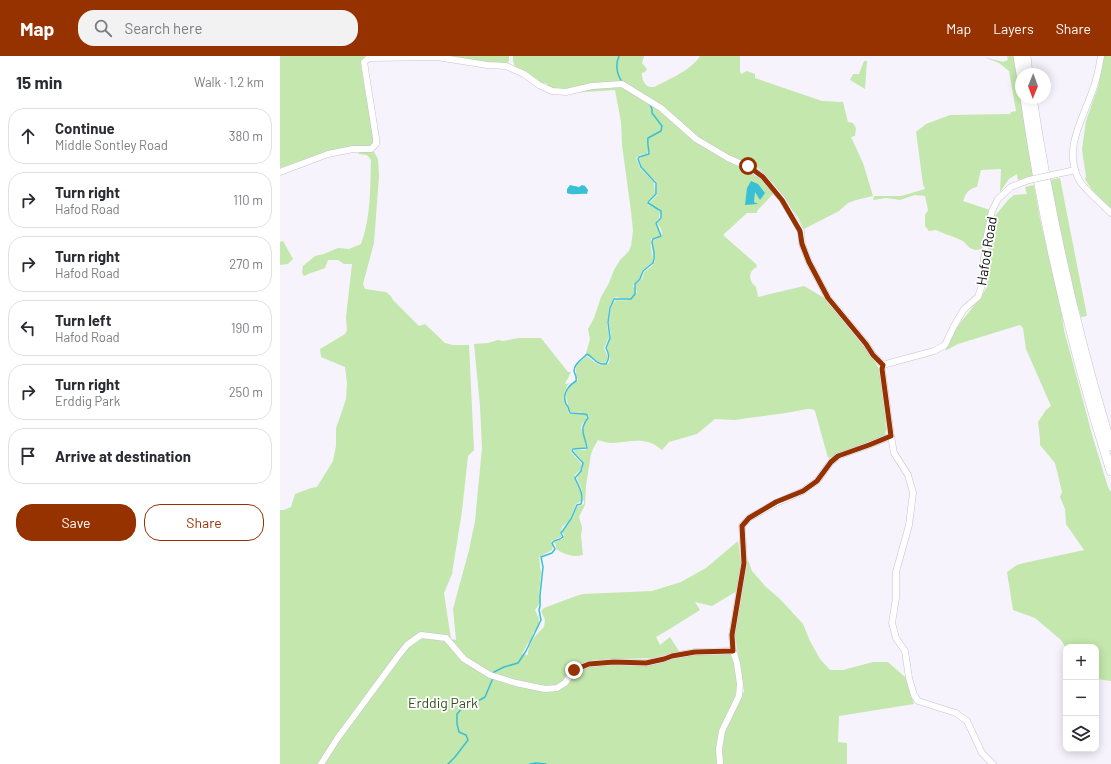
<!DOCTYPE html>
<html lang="en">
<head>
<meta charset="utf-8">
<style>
	:root { --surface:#fff; --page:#f2f2f3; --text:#2b2b33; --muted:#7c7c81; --line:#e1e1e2; --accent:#963200 }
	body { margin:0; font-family:Barlow,sans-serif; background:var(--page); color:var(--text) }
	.controls { position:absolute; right:12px; bottom:12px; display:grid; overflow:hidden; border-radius:8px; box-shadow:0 2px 10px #0003 }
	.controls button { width:36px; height:36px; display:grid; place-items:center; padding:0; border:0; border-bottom:1px solid var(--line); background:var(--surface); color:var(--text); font:20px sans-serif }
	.compass { position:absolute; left:735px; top:12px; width:36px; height:36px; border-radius:50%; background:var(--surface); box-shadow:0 2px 10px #0003; rotate:181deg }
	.stop { position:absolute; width:12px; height:12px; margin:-9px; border:3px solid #963200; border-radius:50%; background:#fff }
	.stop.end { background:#963200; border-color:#fff; box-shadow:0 1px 4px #0008 }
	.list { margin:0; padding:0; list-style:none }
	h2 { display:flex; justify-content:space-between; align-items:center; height:52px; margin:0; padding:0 16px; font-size:17px }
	h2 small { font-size:13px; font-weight:400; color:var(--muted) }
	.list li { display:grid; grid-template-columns:26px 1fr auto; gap:12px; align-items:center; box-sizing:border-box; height:56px; margin:0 8px 8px; padding:0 8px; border:1px solid var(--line); border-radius:16px }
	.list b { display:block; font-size:15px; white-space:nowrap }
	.list p { margin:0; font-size:13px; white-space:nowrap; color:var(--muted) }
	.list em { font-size:13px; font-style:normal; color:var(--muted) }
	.actions { display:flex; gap:8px; padding:12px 16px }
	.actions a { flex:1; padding:9px 0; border:1px solid var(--accent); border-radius:16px; text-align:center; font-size:14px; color:var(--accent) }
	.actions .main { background:var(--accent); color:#fff }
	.icon { flex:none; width:22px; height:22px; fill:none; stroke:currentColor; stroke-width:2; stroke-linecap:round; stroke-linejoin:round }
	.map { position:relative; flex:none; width:831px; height:708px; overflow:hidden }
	header { display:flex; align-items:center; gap:24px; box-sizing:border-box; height:56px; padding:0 20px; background:var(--accent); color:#fff }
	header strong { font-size:19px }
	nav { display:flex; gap:22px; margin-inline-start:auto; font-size:14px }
	.search { width:280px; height:36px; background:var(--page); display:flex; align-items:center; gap:10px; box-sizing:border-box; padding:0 14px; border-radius:16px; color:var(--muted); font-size:15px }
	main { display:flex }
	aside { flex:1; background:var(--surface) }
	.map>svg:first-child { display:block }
	.green { fill:#c3e7ac }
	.water { fill:#3bbfd5 }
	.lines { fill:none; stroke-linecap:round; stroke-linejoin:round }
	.stream { stroke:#3bbfd5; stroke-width:1.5 }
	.minor-casing { stroke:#c7c2cf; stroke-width:7 }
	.highway-casing { stroke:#c7c2cf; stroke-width:10 }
	.minor { stroke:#fff; stroke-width:6 }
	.highway { stroke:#fff; stroke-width:9 }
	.minor-bridge-casing { stroke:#c7c2cf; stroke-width:7; stroke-linecap:butt }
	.minor-bridge { stroke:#fff; stroke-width:6 }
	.route { stroke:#963200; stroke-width:5 }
	.labels { text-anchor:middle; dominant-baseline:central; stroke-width:3.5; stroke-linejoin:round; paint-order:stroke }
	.street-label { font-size:14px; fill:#100f13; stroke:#fff }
	.park-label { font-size:14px; fill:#32501b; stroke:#fff }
</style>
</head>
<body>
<header>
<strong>Map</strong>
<div class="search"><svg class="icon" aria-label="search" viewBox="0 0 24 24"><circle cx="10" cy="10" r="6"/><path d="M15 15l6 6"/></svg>Search here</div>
<nav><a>Map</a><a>Layers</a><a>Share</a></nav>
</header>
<main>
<aside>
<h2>15 min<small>Walk · 1.2 km</small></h2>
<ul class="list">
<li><svg class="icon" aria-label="ahead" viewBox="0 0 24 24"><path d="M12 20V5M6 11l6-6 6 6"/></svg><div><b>Continue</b><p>Middle Sontley Road</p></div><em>380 m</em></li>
<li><svg class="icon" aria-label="right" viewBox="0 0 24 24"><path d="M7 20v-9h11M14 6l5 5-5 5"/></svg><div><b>Turn right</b><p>Hafod Road</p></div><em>110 m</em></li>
<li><svg class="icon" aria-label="right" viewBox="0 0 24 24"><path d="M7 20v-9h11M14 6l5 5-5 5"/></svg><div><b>Turn right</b><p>Hafod Road</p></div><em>270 m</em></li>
<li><svg class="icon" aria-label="left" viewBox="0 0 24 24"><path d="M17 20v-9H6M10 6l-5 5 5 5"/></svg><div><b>Turn left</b><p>Hafod Road</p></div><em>190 m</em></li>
<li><svg class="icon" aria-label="right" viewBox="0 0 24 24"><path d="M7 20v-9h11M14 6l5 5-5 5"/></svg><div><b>Turn right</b><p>Erddig Park</p></div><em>250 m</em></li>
<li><svg class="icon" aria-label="arrive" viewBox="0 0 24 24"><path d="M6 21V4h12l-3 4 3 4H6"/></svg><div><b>Arrive at destination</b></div></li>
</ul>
<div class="actions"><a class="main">Save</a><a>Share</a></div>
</aside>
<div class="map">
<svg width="831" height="708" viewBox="0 0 831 708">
	<rect width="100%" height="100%" fill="#f6f3fd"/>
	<!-- green -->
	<g class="green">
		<path d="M0 0H85L82 5 81 10 94 86 90 90 47 96 0 112Z"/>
		<path d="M165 0H229V5L227 7H202Z"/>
		<path d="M233 0H364L362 7 367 13 365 16 362 17C362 25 365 32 374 31 388 24 413 13 420 0H460V15L461 18 467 15 475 18V22L542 45 563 46 568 66 573 67 576 72 575 80 571 81 583 107 593 140 576 144 568 147 559 155 524 173 518 161 493 127 478 112 443 97 414 79 407 71 397 63 393 66 471 115 482 123 494 137 477 155V157H467L443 179 476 208 477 211C468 215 468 225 476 231L478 241 524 230 546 243 579 282 598 311 604 343 606 374 605 379 589 387 548 402 535 355 532 353H527L506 357 468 362 455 364 435 363 417 378 389 386 382 394C364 379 351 387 331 387 327 387 322 385 318 384L313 393 311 398 306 430 305 449 299 461 302 471 301 480 303 499C293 502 284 498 276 493V490L274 486 283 483 284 479 282 476 291 465 297 451 304 448 302 434 297 423 298 420 303 413V408L302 404 293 395 295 394H305L308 391C307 385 302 378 303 372 304 367 309 365 309 360 304 355 297 357 290 356 289 348 282 339 290 331 292 328 295 327 298 324 297 321 295 317 296 313 296 307 303 304 307 300 314 305 319 313 329 307L330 302 327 292 331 280 329 266 331 253 333 247 336 244C345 245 352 245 357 236L355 229 362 223 364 216 372 210 375 206 373 186 374 184 382 180 381 173 377 167 382 162 381 155 380 153 370 149 369 147 377 139V127L376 125 362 112 359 103 362 100 369 99 370 96 368 95 367 98 360 99 356 102 360 112 374 126 375 138C372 142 367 142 368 149L376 152 380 156 379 162 375 167 378 171 380 178 379 180 371 183C370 190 373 199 373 206L362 215 360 222 353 229C353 231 355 233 355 235 356 245 342 243 336 241L333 243 329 252 327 268 329 281 324 292C326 298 330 301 325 307L318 306 306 297 310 283 308 273 314 262 321 241 329 227 334 214 340 204 349 195 351 190 353 175 351 155 342 89 341 66 335 34 290 37 282 34 268 32 267 28 265 27 262 28 248 17 235 11 233 5Z"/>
		<path d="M727 0H734L745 69 755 119 738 124 737 118 729 123 720 136 721 113 701 114 697 131C688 133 686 137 683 145L710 154 706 179 703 182 704 186 703 193 695 194 690 192 683 185 674 181 665 178 656 174 649 175 645 170V159L648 154 645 140 635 139 620 144 606 142 593 144 594 140H621L645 133 643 128 636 76 646 68 670 59 730 58 731 56 736 55 729 15 719 7 704 1 723 6 728 4Z"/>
		<path d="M824 0H831V153L812 134 805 123 806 121 802 93 806 65 818 31Z"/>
		<path d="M584 5H587L585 33 570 24 573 18H579Z"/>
		<path d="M81 95 94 96 98 103 99 120 94 187 83 228 85 233 106 236 111 240 113 244 139 270 145 268 165 287 173 289H189L194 394 188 400 182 455 172 518 164 537 171 583 176 584 173 553 189 494 195 465 202 392 200 350 194 288 208 287 218 284 223 285 239 282H261L288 316H291L285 328 291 327C286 330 288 328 286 333 281 346 288 346 288 356L289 358H304L306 359 307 363 302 368 301 373 305 383 306 390 304 393 293 392 290 395 300 406 301 408V413L295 419V422L301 436V445L296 448 289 465 282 471 280 478 281 479V481L271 485 273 490 272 494 259 501 261 517 259 539 260 546 258 550 255 554 259 562V571L253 577 251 585 248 587 242 598 248 599C247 589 257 577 264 571L265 564 261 555 264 552 296 540 303 538 372 535 401 526 426 512 458 485 461 507 457 535 432 550 415 546 420 554 388 574 376 581 380 589 390 581 399 595 373 602 311 604 302 609H310L393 602 417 598H451L456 607 458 628 455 641 439 674 438 708H0V454H4L11 451 15 438 31 432 37 431 53 405 56 390V372L60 361 66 343 67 327 65 311 41 301 40 293 65 278 67 274 66 261 72 208H64L58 204H48L45 212C38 215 31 216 24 220L22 217 23 210 35 200 44 198 58 192 69 193 81 188C91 162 90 132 91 104L87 99 78 98Z"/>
		<path d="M780 122 807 260 801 261 790 221 770 124Z"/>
		<path d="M754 129 760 163 781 252 784 274 813 382 828 431 831 436V625L818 623 816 622V591H786V592L781 584 755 562 733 554 727 516 737 509 744 507 804 494 786 468 785 453 780 441 782 436 775 407 760 389V383L758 366 766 354 771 350 746 293 743 272 740 269 678 288 665 295 677 271 700 242 707 231 708 211 707 204 714 161 728 144 734 139 747 138 745 131Z"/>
		<path d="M3 185 13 203 8 208 0 209V186Z"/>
		<path d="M468 504 472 515 486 531 500 543 523 568 530 585 540 603 550 614H563L593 606H608L625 621 634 648 559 660 558 686 567 687V708H443L441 693 445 675 453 655 459 648 464 635 455 579Z"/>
	</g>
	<!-- water -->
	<g class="water">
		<path d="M471 125 478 128 485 137 480 144 475 136 474 146 478 148 465 149 467 132Z"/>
		<path d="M290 129 299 131 302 129 305 130 308 134 307 138C300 137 294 140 287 137V133Z"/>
	</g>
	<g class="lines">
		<!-- stream -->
		<g class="stream">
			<path d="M339 0C335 9 337 18 342 26"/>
			<path d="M214 618V616L224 611 238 607 246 595 261 564 259 554 260 550V539L263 511 261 501 272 497 275 493 272 487 274 485 280 483 283 481 281 477 291 463 297 449 301 448C304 438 299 431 295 422L301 415 303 407 292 395 293 393 307 392C305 378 298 375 308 362L307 359 305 358 290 357C289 355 289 353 288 351 288 350 287 349 286 348 282 338 288 330 296 325 297 320 295 319 294 315 294 307 303 303 307 298 314 302 316 309 326 308 330 302 329 298 326 292L330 282 328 266 330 252 334 243H351L355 238V228L360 223 363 215 373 207 374 203V197L372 186 373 183 381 180 376 167 381 162V155L368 147 369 145 376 138V127L374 125 361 111 358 103 359 101 369 98C369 92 367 88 368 82L381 75 382 70 372 57V53L370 48"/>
			<path d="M168 708 175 701 188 684 186 679 179 676 177 668V658L185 649 198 645 205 641 213 622"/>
			<path d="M250 708 256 707 266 708"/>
		</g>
		<defs>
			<g id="minor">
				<path d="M821 0C819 12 817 24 812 36 802 65 783 93 799 124 805 134 822 148 831 157"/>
				<path d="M0 116 48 98 73 93H91L96 88V82L84 6 89 2 157 1 207 9 226 10 244 18 259 29 272 35 286 36 312 30 342 28 381 52 416 83 448 102 468 111 483 121 502 143 521 175 522 188 529 206 548 242 586 288 593 299 603 309"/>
				<path d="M777 118 795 114"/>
				<path d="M41 708 57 683 119 599 127 589 141 579 166 582 184 603 210 619 236 627 265 633 277 632 285 627 294 614 309 608 334 606 366 607 384 603 392 600 415 596 453 595"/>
				<path d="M440 708 439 693 442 675 459 640 460 628 457 607 453 595 452 579 464 507 462 470 469 462 496 447 523 435 537 425 551 406 558 400 589 389 611 380"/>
				<path d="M713 708 702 697 687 665 676 657 638 645 634 639 629 622 625 595 616 582 612 567 616 542V516L629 469 633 437 628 419 614 397 611 380 602 313 603 309 606 308 654 295 665 289 674 270 684 253 698 241 704 223V203L706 184 712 155 718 143 731 131 749 124"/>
			</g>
			<g id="highway">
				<path d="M738 0 741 18"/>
				<path d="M746 0 748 18"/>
				<path d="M745 42C763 168 792 294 831 415"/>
				<path d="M752 42C770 160 796 276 831 390"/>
			</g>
		</defs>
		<!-- minor casing -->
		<use href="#minor" class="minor-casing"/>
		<!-- highway casing -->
		<use href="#highway" class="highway-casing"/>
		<!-- minor -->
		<use href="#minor" class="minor"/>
		<!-- highway -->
		<use href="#highway" class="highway"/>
		<defs>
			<path id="minor-bridge" d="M749 124 777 118"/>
		</defs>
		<!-- minor-bridge casing -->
		<use href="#minor-bridge" class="minor-bridge-casing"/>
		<!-- minor-bridge -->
		<use href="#minor-bridge" class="minor-bridge"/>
	</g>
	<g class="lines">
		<!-- route -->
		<path class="route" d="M294 614 309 608 334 606 366 607 384 603 392 600 415 596 453 595 452 579 464 507 462 470 469 462 496 446 523 435 537 425 551 406 558 400 589 389 611 380 602 313 603 309 593 299 586 288 548 242 529 206 522 188 520 175 502 144 483 121 468 110"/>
	</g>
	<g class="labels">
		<!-- street labels -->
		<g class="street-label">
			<text transform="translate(706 195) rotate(-81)">Hafod Road</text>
		</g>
		<!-- park labels -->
		<g class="park-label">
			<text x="163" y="646">Erddig Park</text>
		</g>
	</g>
</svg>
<div class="controls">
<button>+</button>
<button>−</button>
<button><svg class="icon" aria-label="layers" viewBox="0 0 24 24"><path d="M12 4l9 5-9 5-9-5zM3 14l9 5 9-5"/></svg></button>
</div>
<svg class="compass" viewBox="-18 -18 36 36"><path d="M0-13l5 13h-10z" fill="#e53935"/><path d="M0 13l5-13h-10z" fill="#7c7c81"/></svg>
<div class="stop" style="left:468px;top:110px"></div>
<div class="stop end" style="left:294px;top:614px"></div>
</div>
</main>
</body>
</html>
